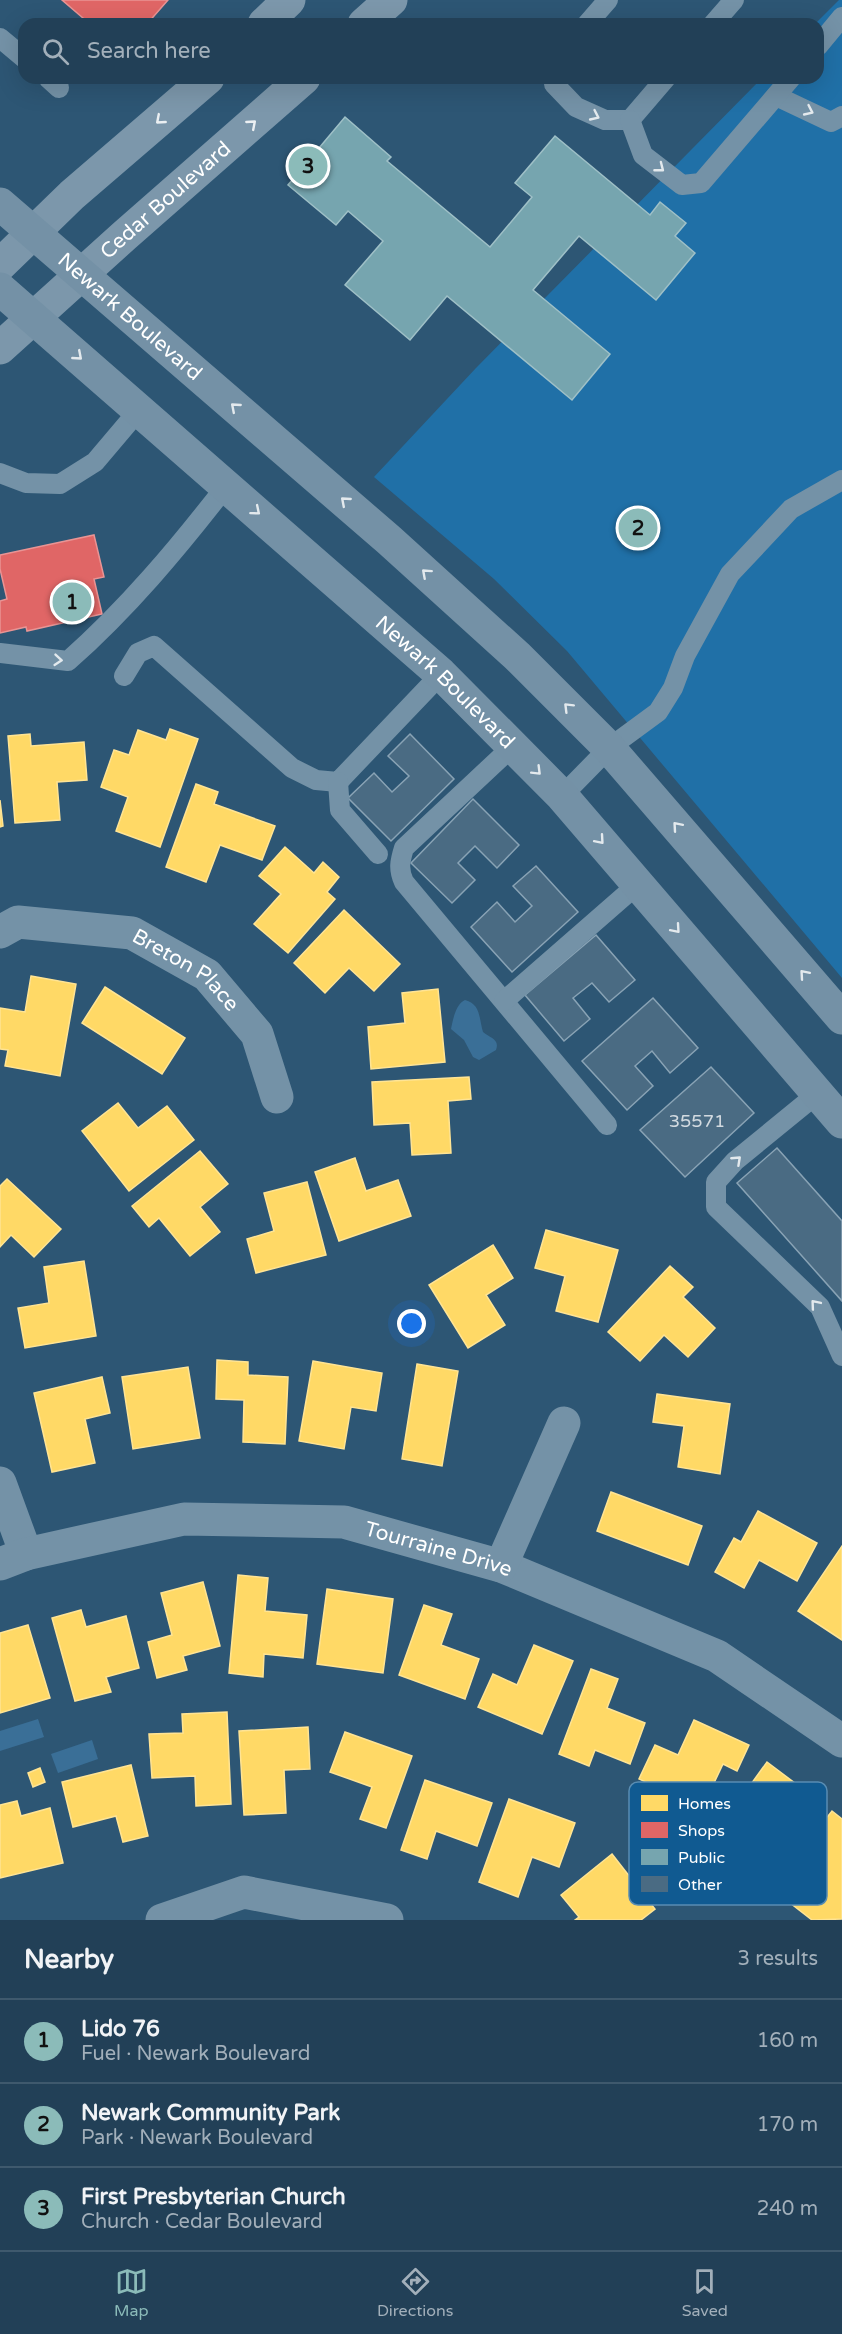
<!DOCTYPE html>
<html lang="en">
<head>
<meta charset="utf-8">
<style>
	:root { --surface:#224057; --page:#2a475d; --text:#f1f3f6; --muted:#a2afba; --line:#3f596d; --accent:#8bbbb9 }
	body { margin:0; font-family:"Varela Round",sans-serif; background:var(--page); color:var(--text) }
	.you { position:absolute; left:412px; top:1324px; width:21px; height:21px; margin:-15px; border:4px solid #fff; border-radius:50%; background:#1a73e8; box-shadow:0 0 0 9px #1a73e833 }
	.badge { display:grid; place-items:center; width:39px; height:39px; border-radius:50%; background:var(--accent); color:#111; font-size:20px; font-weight:700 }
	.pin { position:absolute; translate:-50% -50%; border:3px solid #fff; box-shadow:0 2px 6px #0006 }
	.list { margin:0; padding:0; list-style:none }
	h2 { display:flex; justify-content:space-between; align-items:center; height:78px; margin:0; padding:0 24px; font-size:26px }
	h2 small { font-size:20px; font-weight:400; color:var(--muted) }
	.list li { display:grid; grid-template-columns:39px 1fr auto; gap:18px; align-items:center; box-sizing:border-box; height:84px; padding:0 24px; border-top:2px solid var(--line) }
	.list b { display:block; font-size:22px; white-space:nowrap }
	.list p { margin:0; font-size:20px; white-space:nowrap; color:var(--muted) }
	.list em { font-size:20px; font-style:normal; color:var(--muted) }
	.icon { flex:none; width:33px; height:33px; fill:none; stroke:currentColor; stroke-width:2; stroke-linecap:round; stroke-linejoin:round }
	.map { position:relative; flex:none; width:842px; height:1920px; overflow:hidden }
	.search { position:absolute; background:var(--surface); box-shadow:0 6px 24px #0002; left:18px; right:18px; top:18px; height:66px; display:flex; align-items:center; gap:15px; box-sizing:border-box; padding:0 21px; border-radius:18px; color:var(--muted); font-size:22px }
	.sheet { height:330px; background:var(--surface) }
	nav { display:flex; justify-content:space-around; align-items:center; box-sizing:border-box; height:84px; border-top:2px solid var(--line); background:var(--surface); font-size:16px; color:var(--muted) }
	nav a { display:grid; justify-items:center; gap:3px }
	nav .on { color:var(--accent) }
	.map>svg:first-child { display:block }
	.green { fill:#2070a7 }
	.water { fill:#3a6f97 }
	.homes { fill:#ffd966; stroke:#ffe494; stroke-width:1.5 }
	.shops { fill:#e06666; stroke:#e99494; stroke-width:1.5 }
	.public { fill:#76a5af; stroke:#9fc0c7; stroke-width:1.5 }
	.building { fill:#4a6b83; stroke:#89a3b5; stroke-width:1.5 }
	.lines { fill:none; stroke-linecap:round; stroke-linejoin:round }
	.lane { stroke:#7492a7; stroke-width:20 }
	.street { stroke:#7492a7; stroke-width:33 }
	.secondary { stroke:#7c97ab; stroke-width:33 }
	.primary { stroke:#7491a6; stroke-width:33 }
	.oneway { stroke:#e3e9ed }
	.oneway2 { stroke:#ebeff2 }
	.labels { text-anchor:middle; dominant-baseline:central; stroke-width:6; stroke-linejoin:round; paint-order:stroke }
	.number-label { font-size:18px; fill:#d2dae0 }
	.street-label { font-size:21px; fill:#fff; stroke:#105a91 }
	.key { fill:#105a91; stroke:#588cb2; stroke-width:1.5 }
	.key-label { font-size:16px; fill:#fff }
</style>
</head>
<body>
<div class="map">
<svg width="842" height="1920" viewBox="0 0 842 1920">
	<rect width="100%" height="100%" fill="#2d5674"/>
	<!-- green -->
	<path class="green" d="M839 0H842V978L567 651 494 579 374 477 476 368 762 78H818V24H815Z"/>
	<!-- water -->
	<g class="water">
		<path d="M465 1000C481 1004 479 1019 483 1032 490 1038 500 1039 496 1050L479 1060 473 1057 464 1040 451 1029C453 1019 456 1004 465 1000Z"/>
		<path d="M38 1719 44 1737 0 1751V1731Z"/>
		<path d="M92 1740 98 1759 58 1773 51 1754Z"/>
	</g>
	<!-- homes -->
	<g class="homes">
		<path d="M170 729 198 739 160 847 116 831 128 797 101 787 114 750 129 755 138 730 166 740Z"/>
		<path d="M30 734 31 746 84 742 87 780 57 782 60 820 15 823 8 736Z"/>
		<path d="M196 784 218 792 214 804 275 826 262 860 220 845 206 882 166 867Z"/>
		<path d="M0 800 3 826 0 827Z"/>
		<path d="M285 847 314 873 323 862 339 877 327 892 335 899 288 953 254 924 281 894 259 876Z"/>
		<path d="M344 910 400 964 374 991 349 968 325 993 294 963Z"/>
		<path d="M31 976 76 984 60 1076 5 1066 8 1050 0 1049V1008L25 1012Z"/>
		<path d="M105 987 185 1038 162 1074 82 1023Z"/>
		<path d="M438 989 445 1062 371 1069 368 1027 405 1023 402 993Z"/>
		<path d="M469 1077 471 1099 448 1101 451 1153 412 1155 410 1123 374 1125 372 1082Z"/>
		<path d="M118 1103 138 1128 167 1106 194 1140 129 1191 82 1131Z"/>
		<path d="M200 1151 228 1184 200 1207 220 1232 190 1256 159 1218 149 1227 132 1206Z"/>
		<path d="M355 1158 366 1191 398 1180 411 1216 339 1241 315 1172Z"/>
		<path d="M7 1179 61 1229 34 1257 11 1235 0 1247V1186Z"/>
		<path d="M307 1182 326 1255 256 1273 247 1239 274 1231 264 1193Z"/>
		<path d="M546 1230 618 1250 598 1322 556 1311 565 1276 535 1268Z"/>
		<path d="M493 1245 513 1278 486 1295 505 1325 468 1348 429 1285Z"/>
		<path d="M84 1261 96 1336 25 1348 18 1308 49 1303 44 1267Z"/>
		<path d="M670 1266 693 1287 683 1297 715 1328 688 1357 664 1335 640 1361 608 1332Z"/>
		<path d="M217 1360 248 1362V1375L288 1377 285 1444 243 1442 244 1400 216 1399Z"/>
		<path d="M313 1361 382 1373 376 1411 351 1407 344 1449 299 1441Z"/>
		<path d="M417 1364 458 1371 442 1466 402 1459Z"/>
		<path d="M188 1367 200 1438 133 1449 122 1377Z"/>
		<path d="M102 1377 110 1413 85 1419 95 1463 52 1472 34 1393Z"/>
		<path d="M657 1394 730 1404 720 1474 678 1467 684 1426 653 1422Z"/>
		<path d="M611 1492 702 1526 688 1565 597 1531Z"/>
		<path d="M758 1511 817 1543 797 1581 759 1560 744 1588 715 1572 734 1538 741 1542Z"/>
		<path d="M842 1546V1640L798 1611Z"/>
		<path d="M238 1575 268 1578 265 1611 307 1615 303 1658 264 1654 263 1677 229 1673Z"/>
		<path d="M203 1582 220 1646 183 1656 187 1670 157 1678 148 1642 172 1635 161 1593Z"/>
		<path d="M327 1589 393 1599 383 1673 317 1664Z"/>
		<path d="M424 1605 452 1614 441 1645 479 1659 465 1699 399 1675Z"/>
		<path d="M81 1610 86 1627 126 1616 139 1668 106 1677 111 1692 75 1701 52 1618Z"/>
		<path d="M28 1625 50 1698 0 1713V1633Z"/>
		<path d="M534 1645 573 1661 542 1734 478 1707 493 1674 517 1685Z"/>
		<path d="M591 1669 618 1679 607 1708 645 1723 630 1764 595 1750 589 1766 559 1754Z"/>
		<path d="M227 1712 231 1804 196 1806 195 1776 152 1778 149 1734 183 1733 182 1714Z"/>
		<path d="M694 1720 749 1745 737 1771 723 1764 693 1827 654 1809 663 1790 639 1779 655 1745 678 1755Z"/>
		<path d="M308 1727 310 1769 284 1770 286 1813 244 1815 239 1731Z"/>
		<path d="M345 1732 412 1756 386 1828 360 1819 372 1787 330 1772Z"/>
		<path d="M767 1762 820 1802 774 1864 740 1838 765 1805 746 1791Z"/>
		<path d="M131 1765 148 1836 123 1842 116 1816 73 1827 62 1782Z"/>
		<path d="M40 1768 45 1782 33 1787 28 1773Z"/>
		<path d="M425 1780 492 1803 477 1846 436 1831 427 1859 401 1850Z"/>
		<path d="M509 1799 575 1823 559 1867 532 1857 518 1897 479 1882Z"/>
		<path d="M17 1801 21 1816 50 1808 63 1863 0 1878V1805Z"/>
		<path d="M832 1811 842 1819V1919L812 1920 771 1888Z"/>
		<path d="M612 1854 655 1909 641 1920H575L579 1917 561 1895Z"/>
	</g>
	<!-- shops -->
	<g class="shops">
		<path d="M62 0H168L147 24H90Z"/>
		<path d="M94 535 104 577 94 579 102 614 27 631 26 627 0 633V601L7 599 0 569V555Z"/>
	</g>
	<!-- public -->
	<path class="public" d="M345 117 391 157 387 161 490 247 532 197 515 183 555 136 650 215 660 202 686 223 675 236 695 253 656 300 579 236 533 290 610 354 572 400 447 296 410 340 345 285 383 241 348 211 336 225 288 185Z"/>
	<!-- building -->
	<g class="building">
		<path d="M410 734 454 779 391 841 348 798 374 773 392 792 409 776 388 756Z"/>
		<path d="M473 799 519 845 497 868 475 846 458 863 475 880 452 903 411 863Z"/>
		<path d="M536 866 578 912 512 972 471 927 497 902 515 922 532 906 513 886Z"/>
		<path d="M596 935 635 980 609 1002 592 983 573 998 590 1019 564 1041 525 995Z"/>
		<path d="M653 998 698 1048 670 1073 652 1051 635 1066 653 1086 627 1110 582 1061Z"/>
		<path d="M711 1067 754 1113 685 1177 640 1130Z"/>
		<path d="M777 1148 842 1221V1301L737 1183Z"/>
	</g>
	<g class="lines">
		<!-- lane -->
		<g class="lane">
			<path d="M587 24 608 0"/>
			<path d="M713 24 734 0"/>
			<path d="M0 38 24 58"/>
			<path d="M818 46 842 17"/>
			<path d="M48 78 59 88"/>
			<path d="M554 78V84L576 107 605 120H630L666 78"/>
			<path d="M776 96 831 122 842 116"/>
			<path d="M630 120 643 155 682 185 701 183 791 78"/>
			<path d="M0 473 26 483 60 484 95 462 139 410"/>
			<path d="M0 653 68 661C127 609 178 548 226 486"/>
			<path d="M124 676 138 653 154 646 292 768 316 780 338 782 441 674"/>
			<path d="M513 746 404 848C400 861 398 869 404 882L607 1125"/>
			<path d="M338 782 340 810 378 854"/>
			<path d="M562 796 609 748 658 712 673 688 685 656 730 574 791 509 842 480"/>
			<path d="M504 1001 638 884"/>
			<path d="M817 1094 735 1161 716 1182V1207L820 1307 842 1356"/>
		</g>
		<!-- street -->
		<g class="street">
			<path id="s1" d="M0 932 18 922 132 933 207 975 257 1034 277 1097"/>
			<path d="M0 1483 26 1554"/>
			<path id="s2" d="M0 1564 26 1554 184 1519 344 1522 501 1566 717 1656 842 1741"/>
			<path d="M501 1566 564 1423"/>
			<path d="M162 1920 244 1892 387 1920"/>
		</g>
		<!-- secondary -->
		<g class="secondary">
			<path d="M264 24 289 0"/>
			<path d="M364 24 391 0"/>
			<path d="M0 265 72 195 208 78"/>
			<path id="s3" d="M0 348 124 236 304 78"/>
		</g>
		<!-- primary -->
		<g class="primary">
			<path id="s4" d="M0 204 389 540 517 656 609 748 842 1018"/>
			<path id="s5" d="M0 289 441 674 562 796 842 1122"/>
		</g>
	</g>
	<!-- one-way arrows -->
	<defs><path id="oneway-chevron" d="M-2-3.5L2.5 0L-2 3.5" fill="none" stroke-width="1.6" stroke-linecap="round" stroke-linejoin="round" transform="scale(1.5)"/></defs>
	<g class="oneway">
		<use href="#oneway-chevron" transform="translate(809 111) rotate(25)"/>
		<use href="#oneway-chevron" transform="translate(595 116) rotate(25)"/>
		<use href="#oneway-chevron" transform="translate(660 168) rotate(38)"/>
		<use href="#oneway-chevron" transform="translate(78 356) rotate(41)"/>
		<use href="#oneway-chevron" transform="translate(235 407) rotate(-139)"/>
		<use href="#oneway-chevron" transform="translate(345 501) rotate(-139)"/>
		<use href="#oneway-chevron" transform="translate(256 511) rotate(40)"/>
		<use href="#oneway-chevron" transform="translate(426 573) rotate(-138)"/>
		<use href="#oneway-chevron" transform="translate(58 660) rotate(5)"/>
		<use href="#oneway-chevron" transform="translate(568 707) rotate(-135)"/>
		<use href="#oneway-chevron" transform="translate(537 771) rotate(45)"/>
		<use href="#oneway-chevron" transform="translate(677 826) rotate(-131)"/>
		<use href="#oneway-chevron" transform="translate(600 840) rotate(49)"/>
		<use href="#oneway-chevron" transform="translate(676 929) rotate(49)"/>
		<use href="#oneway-chevron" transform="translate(804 974) rotate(-131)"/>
		<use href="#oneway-chevron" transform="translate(737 1160) rotate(-43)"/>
		<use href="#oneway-chevron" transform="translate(815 1304) rotate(-130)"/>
	</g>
	<g class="oneway2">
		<use href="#oneway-chevron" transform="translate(160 120) rotate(139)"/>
		<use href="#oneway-chevron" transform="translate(252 124) rotate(-41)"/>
	</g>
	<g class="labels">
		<!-- number labels -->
		<g class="number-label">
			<text x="697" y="1121">35571</text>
		</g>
		<!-- street labels -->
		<g class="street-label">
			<text stroke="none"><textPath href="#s3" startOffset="222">Cedar Boulevard</textPath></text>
			<text stroke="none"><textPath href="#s4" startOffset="172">Newark Boulevard</textPath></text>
			<text stroke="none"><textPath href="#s5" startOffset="594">Newark Boulevard</textPath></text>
			<text stroke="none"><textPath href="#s1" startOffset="201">Breton Place</textPath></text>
			<text stroke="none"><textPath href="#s2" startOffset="448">Tourraine Drive</textPath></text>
		</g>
	</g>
	<!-- legend -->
	<rect x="629" y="1782" width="198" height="123" rx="9" class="key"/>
	<rect x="641" y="1795" width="27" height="16" fill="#ffd966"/>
	<rect x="641" y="1822" width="27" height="16" fill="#e06666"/>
	<rect x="641" y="1849" width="27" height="16" fill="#76a5af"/>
	<rect x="641" y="1876" width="27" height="16" fill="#4a6b83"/>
	<g class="key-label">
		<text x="678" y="1809">Homes</text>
		<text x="678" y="1836">Shops</text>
		<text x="678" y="1863">Public</text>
		<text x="678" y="1890">Other</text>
	</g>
</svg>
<div class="you"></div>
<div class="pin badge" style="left:72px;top:602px">1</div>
<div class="pin badge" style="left:638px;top:528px">2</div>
<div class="pin badge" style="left:308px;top:166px">3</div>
<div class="search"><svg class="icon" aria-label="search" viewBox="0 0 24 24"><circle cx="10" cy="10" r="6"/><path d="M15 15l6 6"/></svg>Search here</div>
</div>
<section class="sheet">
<h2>Nearby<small>3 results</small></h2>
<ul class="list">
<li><span class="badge">1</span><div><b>Lido 76</b><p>Fuel · Newark Boulevard</p></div><em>160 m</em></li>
<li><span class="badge">2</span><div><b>Newark Community Park</b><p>Park · Newark Boulevard</p></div><em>170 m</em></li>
<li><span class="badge">3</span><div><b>First Presbyterian Church</b><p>Church · Cedar Boulevard</p></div><em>240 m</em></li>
</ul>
</section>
<nav>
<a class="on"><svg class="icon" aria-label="map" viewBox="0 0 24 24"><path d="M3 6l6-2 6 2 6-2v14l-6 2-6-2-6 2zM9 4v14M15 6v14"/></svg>Map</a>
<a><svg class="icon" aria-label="directions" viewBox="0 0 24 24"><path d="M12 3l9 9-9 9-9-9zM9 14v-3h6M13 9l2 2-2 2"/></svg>Directions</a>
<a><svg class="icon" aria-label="saved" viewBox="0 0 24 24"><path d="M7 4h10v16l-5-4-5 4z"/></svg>Saved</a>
</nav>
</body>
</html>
